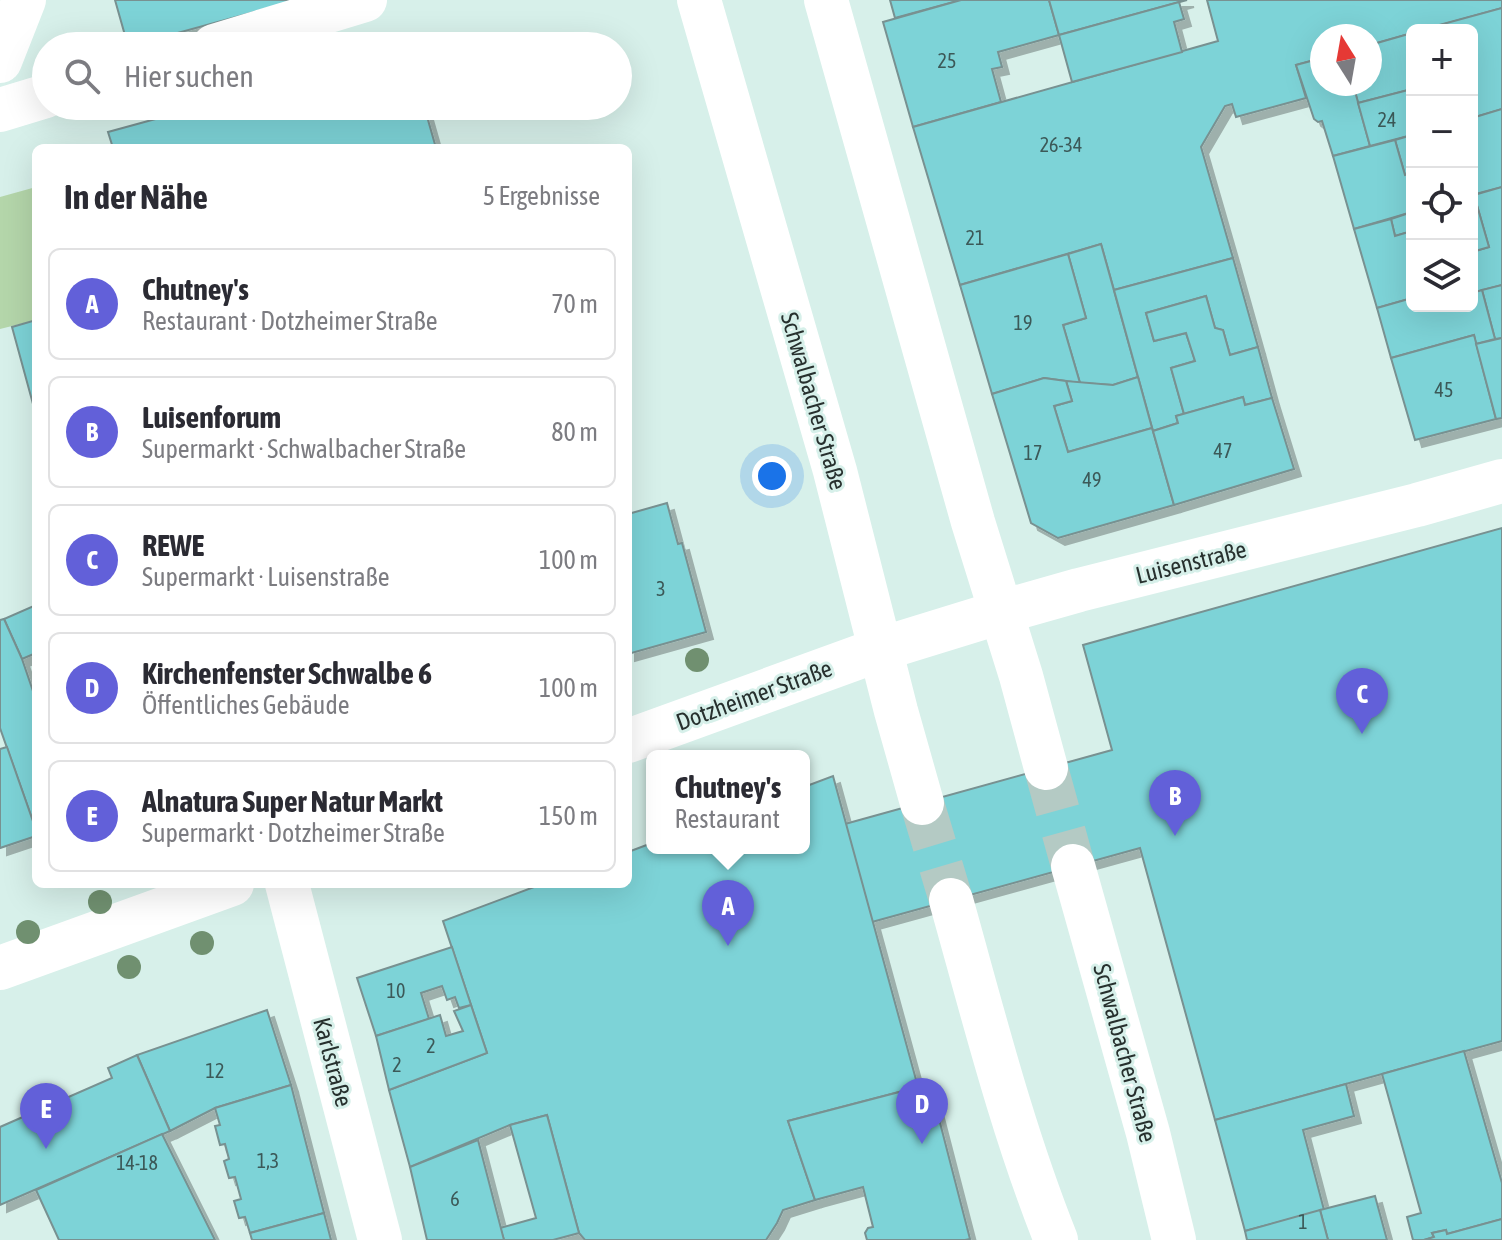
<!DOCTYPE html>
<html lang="de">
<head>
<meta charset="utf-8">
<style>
	:root { --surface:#fff; --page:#f7f7f7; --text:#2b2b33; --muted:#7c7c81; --line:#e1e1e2; --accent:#6260d9 }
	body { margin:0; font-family:"Asap Condensed",sans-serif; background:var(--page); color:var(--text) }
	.controls { position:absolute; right:24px; top:24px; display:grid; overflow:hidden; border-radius:12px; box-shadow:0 8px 32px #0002 }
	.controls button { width:72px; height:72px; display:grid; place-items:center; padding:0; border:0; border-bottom:2px solid var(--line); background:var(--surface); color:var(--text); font:40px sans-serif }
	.compass { position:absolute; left:1310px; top:24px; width:72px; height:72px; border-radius:50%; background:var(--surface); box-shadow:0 8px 32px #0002; rotate:349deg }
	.you { position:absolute; left:772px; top:476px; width:28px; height:28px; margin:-20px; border:6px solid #fff; border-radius:50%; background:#1a73e8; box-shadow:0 0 0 12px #1a73e833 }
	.badge { display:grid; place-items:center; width:52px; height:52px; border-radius:50%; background:var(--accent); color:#fff; font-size:26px; font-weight:700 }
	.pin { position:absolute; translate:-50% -66px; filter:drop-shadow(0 2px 4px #0008) }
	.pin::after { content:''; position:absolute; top:42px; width:28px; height:24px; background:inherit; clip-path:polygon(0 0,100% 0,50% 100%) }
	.popup { position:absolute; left:646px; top:750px; width:164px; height:104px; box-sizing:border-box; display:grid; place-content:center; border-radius:12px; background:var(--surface); filter:drop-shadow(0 2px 6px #0005); font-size:26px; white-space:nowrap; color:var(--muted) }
	.popup b { font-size:30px; color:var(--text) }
	.popup::after { content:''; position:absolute; left:50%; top:100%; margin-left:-16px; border:16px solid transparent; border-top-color:var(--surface) }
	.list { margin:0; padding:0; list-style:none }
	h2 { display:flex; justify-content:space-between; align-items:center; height:104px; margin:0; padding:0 32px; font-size:34px }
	h2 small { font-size:26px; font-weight:400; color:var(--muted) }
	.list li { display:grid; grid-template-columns:52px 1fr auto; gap:24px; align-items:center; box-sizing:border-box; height:112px; margin:0 16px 16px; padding:0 16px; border:2px solid var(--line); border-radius:12px }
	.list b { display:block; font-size:30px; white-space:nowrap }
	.list p { margin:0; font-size:26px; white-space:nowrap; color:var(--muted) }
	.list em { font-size:26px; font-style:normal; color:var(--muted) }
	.icon { flex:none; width:44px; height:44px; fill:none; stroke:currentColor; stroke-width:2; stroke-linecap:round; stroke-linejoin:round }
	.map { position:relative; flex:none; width:1502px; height:1240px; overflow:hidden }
	.search { position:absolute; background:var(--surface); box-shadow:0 8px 32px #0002; left:32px; top:32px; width:600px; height:88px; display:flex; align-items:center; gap:20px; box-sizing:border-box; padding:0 28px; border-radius:44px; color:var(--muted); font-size:30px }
	.panel { position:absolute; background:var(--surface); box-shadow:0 8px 32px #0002; left:32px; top:144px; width:600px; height:744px; border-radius:12px }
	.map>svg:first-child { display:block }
	.green { fill:#b4d6aa }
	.building { fill:#7dd3d7; stroke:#789191; stroke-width:2; filter:url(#shadow) }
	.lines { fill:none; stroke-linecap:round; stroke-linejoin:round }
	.major-tunnel { stroke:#b4cac4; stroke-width:44; stroke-dasharray:44 22; stroke-linecap:butt }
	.minor { stroke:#fff; stroke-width:44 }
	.major { stroke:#fff; stroke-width:44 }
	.tree { fill:#709070 }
	.labels { text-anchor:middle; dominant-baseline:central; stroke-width:6; stroke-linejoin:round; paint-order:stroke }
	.number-label { font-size:20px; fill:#3c5958 }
	.street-label { font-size:24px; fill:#27302e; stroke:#d7f0ea }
</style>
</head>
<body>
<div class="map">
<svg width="1502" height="1240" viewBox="0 0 1502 1240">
	<defs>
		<filter id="shadow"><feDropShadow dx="7" dy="7" stdDeviation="0" flood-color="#0004"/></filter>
	</defs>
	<rect width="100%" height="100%" fill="#d7f0ea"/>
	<!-- green -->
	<path class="green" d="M36 187V320L0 329V197Z"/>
	<!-- building -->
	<g class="building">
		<path d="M115 0H298L130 46H128Z"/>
		<path d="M890 0H961L895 18Z"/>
		<path d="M961 0H1049L1059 35 998 52 1002 67 992 69 1001 102 913 127 883 22Z"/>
		<path d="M1049 0H1187L1059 35Z"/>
		<path d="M1207 0H1502V8L1423 30H1412V33L1370 45V36H1322V58L1296 65 1306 98 1236 117 1232 104 1225 106 1201 147 1233 258 1114 290 1101 244 960 285 913 127 1218 41Z"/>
		<path d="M1179 2 1184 19 1174 22 1182 52 1072 82 1059 35Z"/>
		<path d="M1502 8V109L1472 118V30H1433L1432 27Z"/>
		<path d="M1412 33V89L1358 103 1353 84H1370V45Z"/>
		<path d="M1322 58V84H1353L1370 146 1333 156 1322 121 1318 122 1314 119 1296 65Z"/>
		<path d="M1412 89V135L1370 146 1358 103Z"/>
		<path d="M203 106H424L436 148H113L108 132Z"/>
		<path d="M1502 109V187L1472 195V118Z"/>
		<path d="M1412 135V173L1405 175 1395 140Z"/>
		<path d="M1395 140 1405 175 1412 173V212L1354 229 1333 156Z"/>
		<path d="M1502 187V285L1472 293V252L1489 247 1474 195Z"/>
		<path d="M1472 195H1474L1489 247 1472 252Z"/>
		<path d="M1412 212V231L1395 236 1391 219Z"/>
		<path d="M1391 219 1395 236 1412 231V298L1377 308 1354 229Z"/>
		<path d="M1101 244 1138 377 1113 385 1080 383 1063 325 1086 318 1068 254Z"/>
		<path d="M1068 254 1086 318 1063 325 1080 383 1044 378 992 394 960 285Z"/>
		<path d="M1233 258 1258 347 1230 355 1223 330 1215 328 1206 296 1146 313 1154 341 1186 333 1195 361 1171 368 1184 414 1176 416 1178 423 1153 431 1114 290Z"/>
		<path d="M1502 285V338L1495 339 1482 290Z"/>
		<path d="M1482 290 1495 339 1476 344 1474 335 1391 358 1377 308 1412 298V306H1472V293Z"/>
		<path d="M1206 296 1215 328 1223 330 1230 355 1258 347 1272 398 1245 405 1243 397 1184 414 1171 368 1195 361 1186 333 1154 341 1146 313Z"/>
		<path d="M36 320V415L12 327Z"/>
		<path d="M1474 335 1496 419 1415 440 1391 358Z"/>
		<path d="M1502 338V418L1496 419 1476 344Z"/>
		<path d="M1138 377 1152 428 1068 452 1054 406 1072 401 1066 381 1113 385Z"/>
		<path d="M1044 378 1066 381 1072 401 1054 406 1068 452 1152 428 1174 505 1058 538 1031 523 992 394Z"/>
		<path d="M1243 397 1245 405 1272 398 1294 469 1174 505 1153 431 1178 423 1176 416Z"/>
		<path d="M667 503 678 544 682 543 706 632 628 654V514Z"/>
		<path d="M1502 528V1041L1215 1120 1140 848 872 922 845 824 1112 750 1083 645Z"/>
		<path d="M36 605V653L22 659 4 619Z"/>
		<path d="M4 619 22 659 36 700V830L0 728V620Z"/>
		<path d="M7 747 36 830V836L0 848V749Z"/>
		<path d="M833 776 918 1087 788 1121 815 1200 783 1210 777 1223 766 1240H585L579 1233 547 1115 510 1125 410 1167 389 1090 487 1053 443 921 542 884H628V852L652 843V848H804V787Z"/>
		<path d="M452 947 471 1005 459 1008 455 997 447 1000 442 986 421 993 429 1019 376 1036 357 978Z"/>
		<path d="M471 1005 487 1053 389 1090 376 1036 440 1015 446 1036 463 1031 454 1011Z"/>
		<path d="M267 1010 291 1085 215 1108 170 1131 137 1055Z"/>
		<path d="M1464 1051 1502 1183V1219L1447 1234 1446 1230 1432 1233 1434 1237 1424 1240H1413L1407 1217 1421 1213 1382 1074Z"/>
		<path d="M137 1055 170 1131 0 1205V1127L112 1078 108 1068Z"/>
		<path d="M930 1084 970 1239 965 1240H867L865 1233 868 1228 873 1227 863 1187 815 1200 788 1121Z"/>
		<path d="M1346 1084 1354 1116 1303 1130 1324 1210 1245 1231 1215 1120Z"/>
		<path d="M291 1085 324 1213 250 1233 245 1217 239 1218 234 1201 241 1199 235 1177 229 1178 224 1161 229 1159 225 1144 220 1145 215 1126 220 1125 215 1108Z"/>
		<path d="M547 1115 579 1233 553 1240H504L500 1228 536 1218 510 1125Z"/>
		<path d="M162 1134 215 1240H59L36 1190Z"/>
		<path d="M478 1140 504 1240H427L410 1167Z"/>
		<path d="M1375 1196 1387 1240H1328L1320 1210Z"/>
		<path d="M1320 1210 1328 1240H1247L1245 1231Z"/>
		<path d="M324 1213 331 1240H252L250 1233Z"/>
		<path d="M1502 1219V1240H1424L1434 1237 1432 1233 1446 1230 1447 1234Z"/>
	</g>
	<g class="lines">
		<!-- major-tunnel -->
		<g class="major-tunnel">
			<path d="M1046 768 1073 866"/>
			<path d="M922 803 951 900"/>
		</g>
		<!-- minor -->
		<g class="minor">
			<path d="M214 46 365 0"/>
			<path d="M0 61 24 0"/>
			<path d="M0 110 46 96"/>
			<path d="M628 741 881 649 1001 612 1079 590 1417 505 1502 481"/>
			<path d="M287 884 380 1240"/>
			<path d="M0 968 232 884"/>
		</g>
		<!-- major -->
		<g class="major">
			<path d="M699 0 835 471 896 711 922 803"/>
			<path d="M826 0 973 522 1021 676 1046 768"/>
			<path d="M1073 866 1148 1133 1174 1240"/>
			<path d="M951 900C983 1014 1012 1130 1056 1240"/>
		</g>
	</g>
	<!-- trees -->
	<g class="tree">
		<circle cx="697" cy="660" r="12"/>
		<circle cx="100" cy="902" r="12"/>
		<circle cx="28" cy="932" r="12"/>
		<circle cx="202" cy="943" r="12"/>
		<circle cx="129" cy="967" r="12"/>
	</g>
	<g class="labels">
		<!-- number labels -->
		<g class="number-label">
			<text x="947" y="60">25</text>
			<text x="1387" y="119">24</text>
			<text x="1061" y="144">26-34</text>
			<text x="975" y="237">21</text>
			<text x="1023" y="322">19</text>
			<text x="1444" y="389">45</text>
			<text x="1223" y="450">47</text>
			<text x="1033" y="452">17</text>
			<text x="1092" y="479">49</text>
			<text x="661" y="588">3</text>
			<text x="396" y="990">10</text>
			<text x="431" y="1045">2</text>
			<text x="397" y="1064">2</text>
			<text x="215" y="1070">12</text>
			<text x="268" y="1160">1,3</text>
			<text x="137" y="1162">14-18</text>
			<text x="455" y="1198">6</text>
			<text x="1303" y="1221">1</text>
		</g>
		<!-- street labels -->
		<g class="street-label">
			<text transform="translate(814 401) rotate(74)">Schwalbacher Straße</text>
			<text transform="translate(1191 562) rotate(-14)">Luisenstraße</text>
			<text transform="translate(754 695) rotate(-20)">Dotzheimer Straße</text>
			<text transform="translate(1125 1053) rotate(75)">Schwalbacher Straße</text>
			<text transform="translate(333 1062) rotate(75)">Karlstraße</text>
		</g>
	</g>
</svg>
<div class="controls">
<button>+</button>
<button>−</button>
<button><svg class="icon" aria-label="locate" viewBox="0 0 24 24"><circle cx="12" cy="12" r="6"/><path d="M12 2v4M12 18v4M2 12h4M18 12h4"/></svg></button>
<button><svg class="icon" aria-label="layers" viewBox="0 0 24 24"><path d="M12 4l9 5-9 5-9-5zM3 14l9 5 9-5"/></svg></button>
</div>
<svg class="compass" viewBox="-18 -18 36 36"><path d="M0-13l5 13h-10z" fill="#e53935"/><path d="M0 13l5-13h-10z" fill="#7c7c81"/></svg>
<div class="you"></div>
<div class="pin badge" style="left:728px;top:946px">A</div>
<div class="popup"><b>Chutney's</b>Restaurant</div>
<div class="pin badge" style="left:1175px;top:836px">B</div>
<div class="pin badge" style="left:1362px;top:734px">C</div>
<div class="pin badge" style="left:922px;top:1144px">D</div>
<div class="pin badge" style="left:46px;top:1149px">E</div>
<div class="search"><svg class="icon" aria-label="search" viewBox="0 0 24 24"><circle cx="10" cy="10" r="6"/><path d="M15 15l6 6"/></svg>Hier suchen</div>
<section class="panel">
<h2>In der Nähe<small>5 Ergebnisse</small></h2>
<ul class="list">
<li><span class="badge">A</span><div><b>Chutney's</b><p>Restaurant · Dotzheimer Straße</p></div><em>70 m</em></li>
<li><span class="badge">B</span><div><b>Luisenforum</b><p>Supermarkt · Schwalbacher Straße</p></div><em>80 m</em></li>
<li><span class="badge">C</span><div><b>REWE</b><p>Supermarkt · Luisenstraße</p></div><em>100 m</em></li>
<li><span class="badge">D</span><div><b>Kirchenfenster Schwalbe 6</b><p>Öffentliches Gebäude</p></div><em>100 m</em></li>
<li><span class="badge">E</span><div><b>Alnatura Super Natur Markt</b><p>Supermarkt · Dotzheimer Straße</p></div><em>150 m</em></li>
</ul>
</section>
</div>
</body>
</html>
